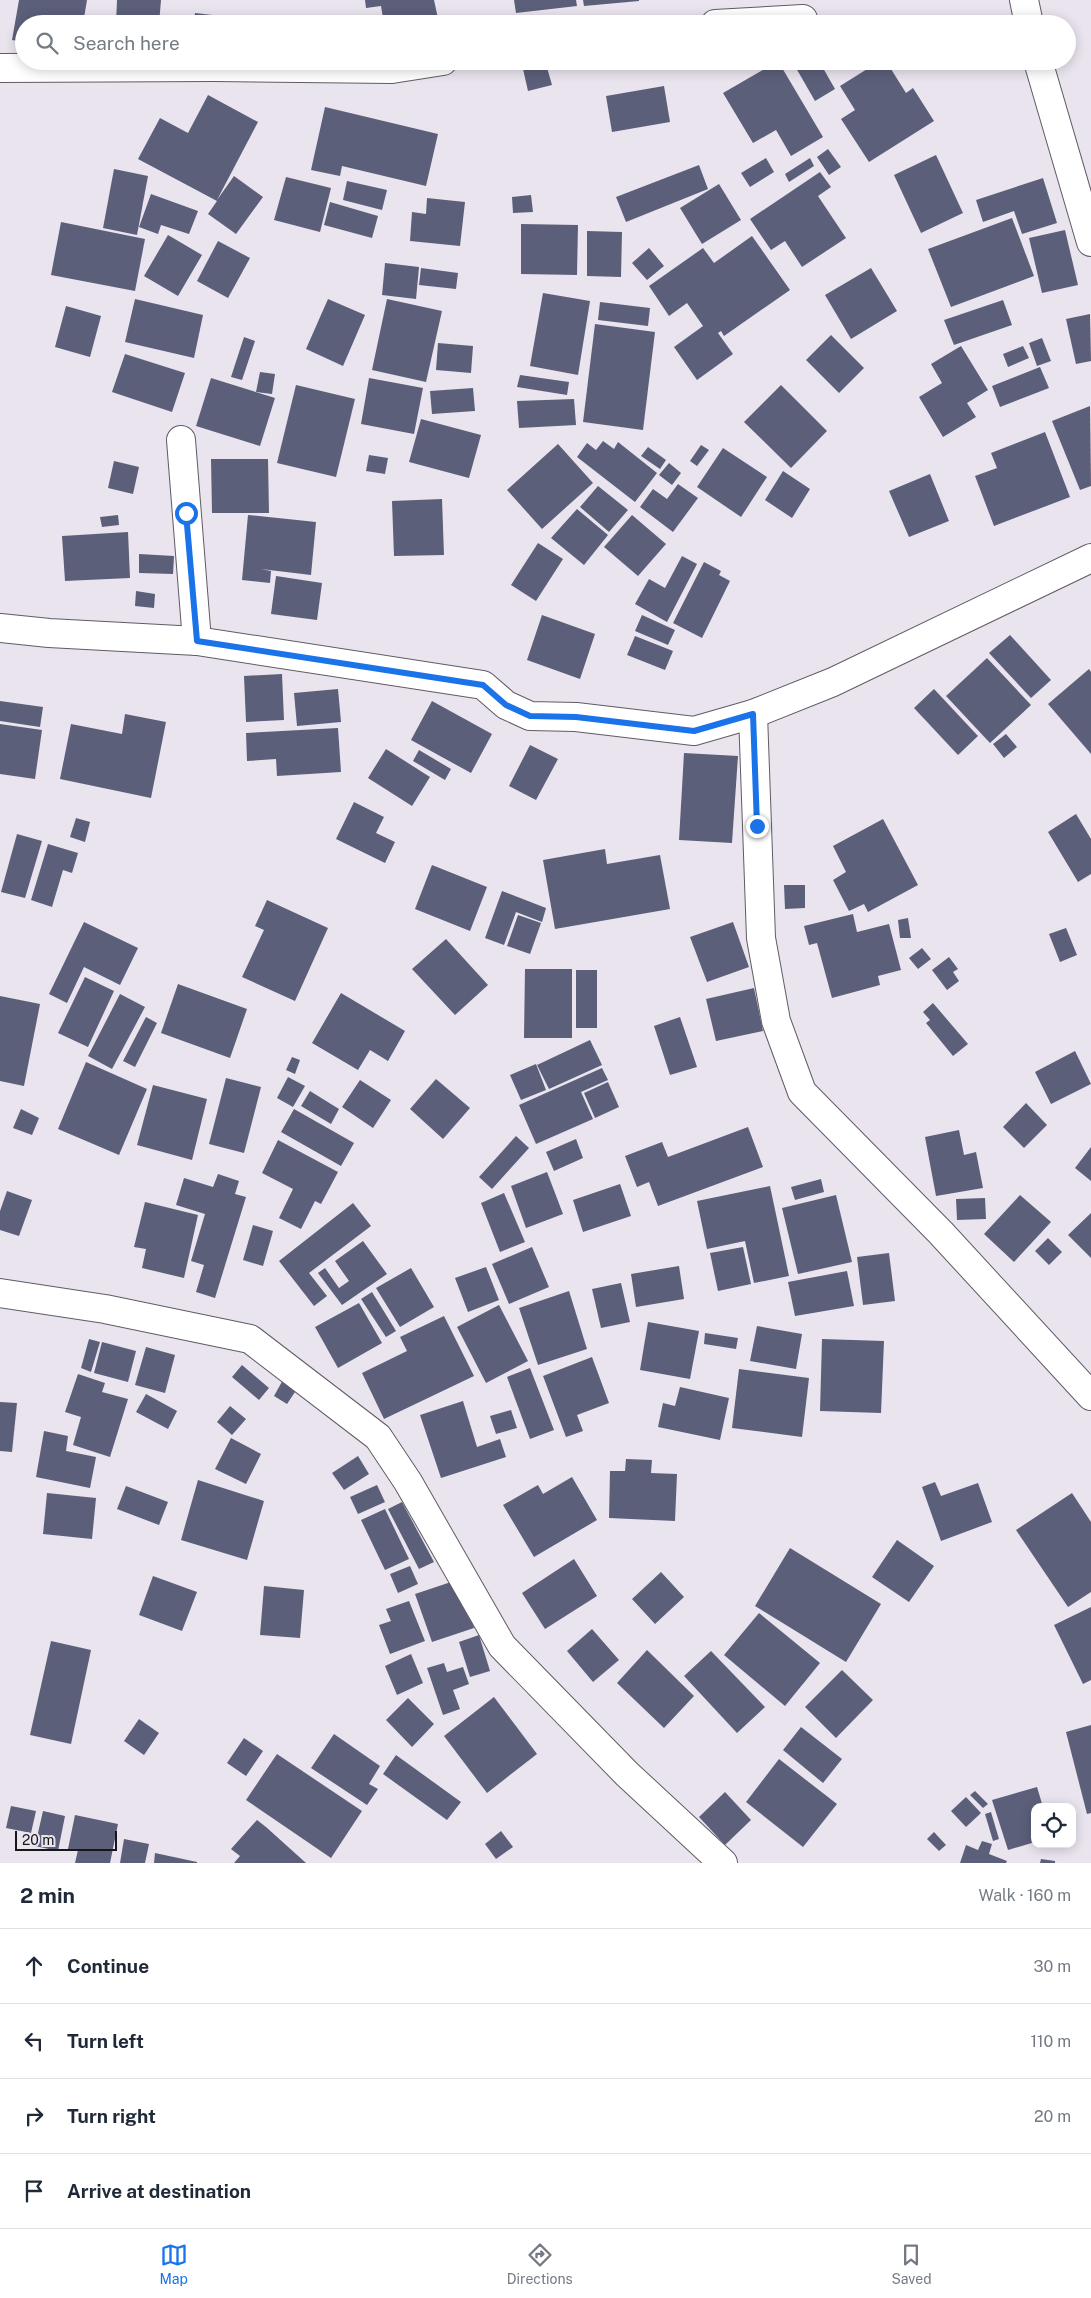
<!DOCTYPE html>
<html lang="en">
<head>
<meta charset="utf-8">
<style>
	:root { --surface:#fff; --page:#f6f6f7; --text:#1f2937; --muted:#747a83; --line:#e0e1e3; --accent:#1a73e8 }
	body { margin:0; font-family:"Public Sans",sans-serif; background:var(--page); color:var(--text) }
	.controls { position:absolute; right:15px; bottom:15px; display:grid; overflow:hidden; border-radius:10px; box-shadow:0 2px 12px #0003 }
	.controls button { width:45px; height:45px; display:grid; place-items:center; padding:0; border:0; border-bottom:1px solid var(--line); background:var(--surface); color:var(--text); font:25px sans-serif }
	.scale { position:absolute; left:15px; bottom:12px; width:102px; box-sizing:border-box; padding-left:5px; border:2px solid #18161a; border-top:0; font-size:14px; line-height:18px; white-space:nowrap; color:#18161a; -webkit-text-stroke:4px #eae4ef; paint-order:stroke }
	.stop { position:absolute; width:15px; height:15px; margin:-11px; border:4px solid #1a73e8; border-radius:50%; background:#fff }
	.stop.end { background:#1a73e8; border-color:#fff; box-shadow:0 1px 5px #0008 }
	.list { margin:0; padding:0; list-style:none }
	h2 { display:flex; justify-content:space-between; align-items:center; height:65px; margin:0; padding:0 20px; font-size:21px }
	h2 small { font-size:16px; font-weight:400; color:var(--muted) }
	.list li { display:grid; grid-template-columns:32px 1fr auto; gap:15px; align-items:center; box-sizing:border-box; height:75px; padding:0 20px; border-top:1px solid var(--line) }
	.list b { display:block; font-size:19px; white-space:nowrap }
	.list em { font-size:16px; font-style:normal; color:var(--muted) }
	.icon { flex:none; width:28px; height:28px; fill:none; stroke:currentColor; stroke-width:2; stroke-linecap:round; stroke-linejoin:round }
	.map { position:relative; flex:none; width:1091px; height:1863px; overflow:hidden }
	.search { position:absolute; background:var(--surface); box-shadow:0 2px 12px #0003; left:15px; right:15px; top:15px; height:55px; display:flex; align-items:center; gap:12px; box-sizing:border-box; padding:0 18px; border-radius:28px; color:var(--muted); font-size:19px }
	.sheet { height:365px; background:var(--surface) }
	nav { display:flex; justify-content:space-around; align-items:center; box-sizing:border-box; height:70px; border-top:1px solid var(--line); background:var(--surface); font-size:14px; color:var(--muted) }
	nav a { display:grid; justify-items:center; gap:2px }
	nav .on { color:var(--accent) }
	.map>svg:first-child { display:block }
	.building { fill:#5c5f7a }
	.lines { fill:none; stroke-linecap:round; stroke-linejoin:round }
	.minor-casing { stroke:#605b64; stroke-width:30 }
	.minor { stroke:#fff; stroke-width:28 }
	.route { stroke:#1a73e8; stroke-width:6 }
</style>
</head>
<body>
<div class="map">
<svg width="1091" height="1863" viewBox="0 0 1091 1863">
	<rect width="100%" height="100%" fill="#eae4ef"/>
	<!-- building -->
	<g class="building">
		<path d="M19 0H87L83 24H24V42L12 40Z"/>
		<path d="M117 0H161L159 24H116Z"/>
		<path d="M365 0H434L439 23 384 24 381 6 366 8Z"/>
		<path d="M514 0H576L577 6 516 13Z"/>
		<path d="M583 0H639V1L584 6Z"/>
		<path d="M195 13 212 15 211 24H194Z"/>
		<path d="M728 61H738L730 68 726 63Z"/>
		<path d="M778 61 823 137 791 156 776 130 753 143 723 93Z"/>
		<path d="M792 61H819L835 89 815 101Z"/>
		<path d="M880 61H886L906 93 913 88 934 121 869 162 841 119 855 110 840 86Z"/>
		<path d="M546 64 552 85 528 91 523 69Z"/>
		<path d="M664 86 670 122 612 132 606 96Z"/>
		<path d="M208 95 258 122 217 200 234 176 263 197 236 234 208 214 217 201 138 159 160 118 188 133Z"/>
		<path d="M325 107 438 134 426 186 342 166 340 176 311 170Z"/>
		<path d="M828 149 841 167 829 175 817 157Z"/>
		<path d="M936 155 963 213 921 233 894 175Z"/>
		<path d="M766 158 774 172 750 187 741 173Z"/>
		<path d="M810 158 814 166 789 182 785 174Z"/>
		<path d="M699 165 708 189 626 222 616 197Z"/>
		<path d="M114 169 148 176 137 235 103 228Z"/>
		<path d="M820 172 831 187 818 196 846 238 802 267 785 241 771 250 750 219Z"/>
		<path d="M286 177 331 188 320 232 274 220Z"/>
		<path d="M1043 178 1057 223 1022 234 1014 211 983 222 976 200Z"/>
		<path d="M347 181 387 190 382 210 343 200Z"/>
		<path d="M719 184 741 220 702 244 680 208Z"/>
		<path d="M151 194 198 211 189 234 161 225 158 234 139 227Z"/>
		<path d="M531 195 533 212 513 213 512 197Z"/>
		<path d="M427 198 465 202 460 246 410 241 412 212 426 214Z"/>
		<path d="M330 202 378 216 372 238 324 225Z"/>
		<path d="M1012 218 1034 276 951 307 928 249Z"/>
		<path d="M61 222 145 239 135 291 51 275Z"/>
		<path d="M521 224 578 225 577 275 521 274Z"/>
		<path d="M1065 230 1078 285 1042 293 1029 238Z"/>
		<path d="M587 231 622 232 621 277 587 276Z"/>
		<path d="M168 235 202 255 178 296 144 276Z"/>
		<path d="M752 236 790 290 724 336 721 331 718 333 733 354 697 380 674 347 703 326 687 303 669 316 649 286 703 248 714 263Z"/>
		<path d="M218 241 250 258 228 298 197 281Z"/>
		<path d="M649 248 664 266 647 280 632 263Z"/>
		<path d="M385 263 419 267 416 299 382 295Z"/>
		<path d="M421 268 458 273 456 289 419 285Z"/>
		<path d="M871 268 897 311 851 339 825 295Z"/>
		<path d="M543 293 590 301 578 375 530 366Z"/>
		<path d="M135 299 203 315 194 358 125 342Z"/>
		<path d="M328 299 365 315 343 366 306 349Z"/>
		<path d="M387 299 442 311 426 382 372 370Z"/>
		<path d="M1003 300 1012 325 954 345 944 320Z"/>
		<path d="M600 302 650 308 648 326 598 320Z"/>
		<path d="M66 306 101 316 90 357 55 347Z"/>
		<path d="M1090 314 1091 361 1076 364 1066 319Z"/>
		<path d="M595 324 655 332 643 430 583 422Z"/>
		<path d="M831 335 864 368 839 393 806 360Z"/>
		<path d="M244 337 255 341 242 380 231 377Z"/>
		<path d="M1042 338 1051 361 1037 366 1029 343Z"/>
		<path d="M438 343 473 346 471 373 436 370Z"/>
		<path d="M961 346 988 390 967 403 976 417 943 437 919 397 942 383 931 364Z"/>
		<path d="M1023 346 1029 358 1008 367 1003 354Z"/>
		<path d="M125 354 185 373 172 412 112 392Z"/>
		<path d="M1040 367 1049 388 1000 407 992 386Z"/>
		<path d="M260 372 275 374 272 394 256 392Z"/>
		<path d="M520 375 569 382 567 395 517 387Z"/>
		<path d="M211 378 275 398 260 446 196 426Z"/>
		<path d="M369 378 423 388 414 434 361 424Z"/>
		<path d="M296 385 355 399 336 477 277 463Z"/>
		<path d="M781 385 827 431 791 468 744 422Z"/>
		<path d="M473 388 475 411 432 414 430 391Z"/>
		<path d="M574 399 576 425 519 428 517 401Z"/>
		<path d="M1090 406 1091 486 1080 490 1052 421Z"/>
		<path d="M421 419 481 435 469 478 409 462Z"/>
		<path d="M1045 432 1070 497 994 526 975 476 997 468 991 453Z"/>
		<path d="M603 441 614 449 618 442 657 473 635 502 577 457 587 443 596 450Z"/>
		<path d="M558 444 593 483 542 529 507 490Z"/>
		<path d="M701 445 709 450 697 466 690 461Z"/>
		<path d="M648 447 666 460 660 469 641 456Z"/>
		<path d="M723 448 767 477 741 517 697 487Z"/>
		<path d="M369 455 388 458 385 474 366 471Z"/>
		<path d="M211 459H268L269 513H212Z"/>
		<path d="M114 461 139 467 133 494 108 488Z"/>
		<path d="M669 463 681 473 672 485 659 475Z"/>
		<path d="M783 471 810 489 792 518 765 500Z"/>
		<path d="M930 474 949 521 909 537 889 491Z"/>
		<path d="M678 484 698 498 673 532 640 507 653 489 667 499Z"/>
		<path d="M598 486 628 510 609 532 580 507Z"/>
		<path d="M442 499 444 555 394 556 392 501Z"/>
		<path d="M577 509 608 535 584 565 551 538Z"/>
		<path d="M118 515 119 525 102 527 100 517Z"/>
		<path d="M248 515 316 522 311 575 261 569 271 571 270 583 242 580Z"/>
		<path d="M632 515 666 544 638 576 604 547Z"/>
		<path d="M128 532 130 578 65 581 62 536Z"/>
		<path d="M538 543 563 559 536 601 511 585Z"/>
		<path d="M139 554 174 556 173 574 139 573Z"/>
		<path d="M682 556 697 564 667 622 635 604 649 579 665 588Z"/>
		<path d="M704 562 721 571 719 575 730 581 702 638 673 623Z"/>
		<path d="M276 576 322 583 317 620 271 614Z"/>
		<path d="M136 591 155 594 154 608 135 606Z"/>
		<path d="M542 615 595 634 580 679 527 660Z"/>
		<path d="M642 615 675 630 668 645 635 631Z"/>
		<path d="M1010 635 1051 680 1031 698 989 653Z"/>
		<path d="M635 636 673 651 665 670 627 655Z"/>
		<path d="M987 658 1031 705 990 743 946 696Z"/>
		<path d="M1089 669 1091 672V754L1048 704Z"/>
		<path d="M282 674 284 720 246 722 244 676Z"/>
		<path d="M338 689 341 722 297 726 294 693Z"/>
		<path d="M934 689 978 736 958 755 914 708Z"/>
		<path d="M0 701 43 707 40 727 0 721Z"/>
		<path d="M432 701 492 734 471 773 411 740Z"/>
		<path d="M125 714 166 722 151 798 60 779 71 724 122 734Z"/>
		<path d="M0 724 42 730 35 779 0 774Z"/>
		<path d="M338 728 341 772 277 776 276 759 247 761 246 733Z"/>
		<path d="M1006 734 1017 747 1004 758 993 744Z"/>
		<path d="M530 745 558 759 536 800 509 786Z"/>
		<path d="M386 749 430 777 412 806 368 778Z"/>
		<path d="M419 750 451 769 445 780 413 761Z"/>
		<path d="M684 753 738 756 732 843 679 840Z"/>
		<path d="M354 802 384 817 376 833 395 842 385 863 336 839Z"/>
		<path d="M1076 814 1091 839V874L1078 882 1048 832Z"/>
		<path d="M76 818 90 822 85 842 70 837Z"/>
		<path d="M883 819 918 885 868 912 864 904 849 911 833 880 846 872 833 846Z"/>
		<path d="M17 834 42 841 25 898 1 892Z"/>
		<path d="M48 844 78 853 72 873 63 870 52 907 31 900Z"/>
		<path d="M605 849 607 864 660 855 670 909 555 929 543 860Z"/>
		<path d="M432 865 487 887 470 931 415 909Z"/>
		<path d="M784 885H805V908L785 909Z"/>
		<path d="M502 891 546 908 542 922 516 912 504 945 485 938Z"/>
		<path d="M267 900 328 928 295 1001 242 977 264 930 255 926Z"/>
		<path d="M853 914 857 932 889 924 901 970 878 976 880 985 832 998 817 943 809 945 804 926Z"/>
		<path d="M518 915 541 923 530 954 507 946Z"/>
		<path d="M908 918 911 938H900L898 920Z"/>
		<path d="M84 922 138 948 120 985 84 967 67 1003 49 994Z"/>
		<path d="M733 922 749 967 707 982 690 937Z"/>
		<path d="M1066 928 1077 955 1060 962 1049 934Z"/>
		<path d="M446 939 488 985 455 1015 412 969Z"/>
		<path d="M922 948 931 959 918 969 909 958Z"/>
		<path d="M949 957 958 969 953 972 959 981 947 990 932 970Z"/>
		<path d="M525 969H572V1038H524Z"/>
		<rect x="576" y="970" width="21" height="58"/>
		<path d="M85 977 114 991 88 1047 58 1033Z"/>
		<path d="M178 984 247 1009 230 1058 161 1033Z"/>
		<path d="M754 988 763 1031 716 1041 706 999Z"/>
		<path d="M341 993 405 1031 388 1061 370 1050 358 1070 312 1043Z"/>
		<path d="M120 994 145 1007 112 1069 88 1056Z"/>
		<path d="M0 996 40 1004 24 1086 0 1081Z"/>
		<path d="M933 1003 968 1044 953 1056 926 1023 930 1020 923 1012Z"/>
		<path d="M146 1017 157 1023 135 1067 123 1061Z"/>
		<path d="M680 1017 697 1067 670 1075 654 1026Z"/>
		<path d="M590 1040 602 1065 549 1089 537 1065Z"/>
		<path d="M1075 1051 1091 1084 1051 1104 1035 1072Z"/>
		<path d="M292 1057 300 1060 295 1074 286 1070Z"/>
		<path d="M86 1062 147 1089 119 1155 58 1129Z"/>
		<path d="M536 1064 546 1090 521 1100 510 1075Z"/>
		<path d="M602 1068 608 1080 581 1092 593 1119 536 1144 519 1105Z"/>
		<path d="M288 1077 305 1086 293 1107 277 1098Z"/>
		<path d="M226 1078 261 1087 244 1153 209 1144Z"/>
		<path d="M436 1079 470 1108 443 1139 410 1109Z"/>
		<path d="M360 1080 391 1100 373 1128 342 1107Z"/>
		<path d="M608 1082 619 1107 595 1118 584 1093Z"/>
		<path d="M153 1085 207 1099 192 1160 137 1145Z"/>
		<path d="M310 1091 339 1109 331 1124 301 1106Z"/>
		<path d="M1026 1103 1047 1125 1024 1148 1003 1127Z"/>
		<path d="M21 1109 39 1118 32 1135 13 1128Z"/>
		<path d="M294 1109 354 1143 341 1166 281 1132Z"/>
		<path d="M748 1127 763 1167 658 1206 649 1182 637 1187 625 1156 662 1142 668 1157Z"/>
		<path d="M959 1130 964 1155 976 1152 983 1188 936 1196 925 1137Z"/>
		<path d="M516 1136 529 1148 492 1189 479 1177Z"/>
		<path d="M576 1139 583 1158 554 1171 546 1152Z"/>
		<path d="M278 1140 338 1172 321 1204 315 1201 301 1229 279 1218 293 1189 262 1173Z"/>
		<path d="M1091 1147V1181L1075 1168Z"/>
		<path d="M547 1172 563 1214 526 1228 511 1186Z"/>
		<path d="M218 1174 239 1181 235 1194 246 1197 215 1298 196 1292 204 1265 191 1261 205 1214 176 1205 184 1178 213 1187Z"/>
		<path d="M821 1179 824 1192 795 1200 791 1187Z"/>
		<path d="M620 1184 631 1216 583 1232 573 1200Z"/>
		<path d="M770 1186 789 1276 754 1283 745 1241 707 1249 697 1201Z"/>
		<path d="M7 1191 32 1200 19 1236 0 1230V1211Z"/>
		<path d="M504 1193 525 1242 500 1252 481 1203Z"/>
		<path d="M836 1195 852 1262 798 1274 782 1208Z"/>
		<path d="M1020 1195 1051 1222 1014 1262 984 1234Z"/>
		<path d="M985 1198 986 1219 957 1220 956 1199Z"/>
		<path d="M145 1202 198 1215 184 1278 142 1268 146 1249 134 1247Z"/>
		<path d="M353 1203 371 1226 309 1273 327 1296 314 1306 279 1261Z"/>
		<path d="M1091 1213V1258L1068 1235Z"/>
		<path d="M253 1225 273 1231 263 1266 243 1260Z"/>
		<path d="M1048 1238 1062 1252 1049 1265 1035 1251Z"/>
		<path d="M363 1241 387 1274 342 1305 318 1273 325 1268 339 1288 349 1281 335 1261Z"/>
		<path d="M532 1247 549 1287 509 1304 492 1264Z"/>
		<path d="M743 1247 751 1284 718 1291 710 1253Z"/>
		<path d="M889 1253 895 1301 863 1305 857 1257Z"/>
		<path d="M679 1266 684 1299 636 1307 631 1274Z"/>
		<path d="M486 1267 499 1300 468 1312 455 1278Z"/>
		<path d="M411 1268 434 1307 400 1327 376 1288Z"/>
		<path d="M847 1271 854 1306 795 1316 788 1282Z"/>
		<path d="M621 1283 630 1322 601 1328 592 1289Z"/>
		<path d="M569 1291 587 1349 538 1365 519 1308Z"/>
		<path d="M372 1292 396 1331 386 1337 361 1299Z"/>
		<path d="M359 1303 382 1343 338 1368 315 1327Z"/>
		<path d="M499 1305 528 1361 486 1383 457 1327Z"/>
		<path d="M444 1316 474 1376 384 1419 362 1373 407 1351 400 1337Z"/>
		<path d="M648 1322 699 1331 690 1379 640 1370Z"/>
		<path d="M757 1326 802 1334 796 1369 750 1361Z"/>
		<path d="M705 1333 738 1338 736 1349 704 1344Z"/>
		<path d="M89 1339 100 1342 91 1372 81 1368Z"/>
		<path d="M822 1339 884 1341 881 1413 820 1411Z"/>
		<path d="M102 1342 136 1351 128 1382 94 1373Z"/>
		<path d="M146 1347 175 1355 165 1393 135 1385Z"/>
		<path d="M592 1357 609 1403 577 1415 583 1431 566 1437 543 1376Z"/>
		<path d="M242 1365 269 1388 259 1400 232 1377Z"/>
		<path d="M530 1368 554 1430 530 1439 507 1377Z"/>
		<path d="M739 1369 809 1378 802 1437 732 1428Z"/>
		<path d="M78 1374 105 1383 102 1392 128 1399 110 1457 73 1445 81 1417 65 1412Z"/>
		<path d="M284 1378 299 1386 287 1404 274 1396Z"/>
		<path d="M680 1387 729 1398 720 1440 658 1427 663 1403 675 1406Z"/>
		<path d="M146 1394 177 1411 168 1429 136 1412Z"/>
		<path d="M463 1401 477 1447 500 1439 506 1457 441 1478 420 1415Z"/>
		<path d="M0 1402 17 1403 12 1452 0 1451Z"/>
		<path d="M230 1406 246 1419 232 1435 217 1422Z"/>
		<path d="M511 1410 517 1428 496 1434 490 1416Z"/>
		<path d="M44 1431 68 1436 66 1451 96 1457 90 1488 36 1477Z"/>
		<path d="M231 1438 261 1454 246 1484 215 1469Z"/>
		<path d="M358 1456 369 1474 344 1490 332 1473Z"/>
		<path d="M626 1459 652 1460 651 1473 677 1474 675 1521 609 1518 610 1471H625Z"/>
		<path d="M572 1477 597 1520 534 1557 503 1505 538 1485 543 1494Z"/>
		<path d="M198 1480 264 1501 247 1560 181 1540Z"/>
		<path d="M935 1482 941 1496 978 1483 992 1522 941 1541 922 1487Z"/>
		<path d="M377 1485 385 1502 358 1514 350 1497Z"/>
		<path d="M126 1486 168 1502 159 1525 117 1509Z"/>
		<path d="M47 1493 96 1498 92 1539 43 1534Z"/>
		<path d="M1072 1493 1091 1522V1592L1068 1607 1016 1530Z"/>
		<path d="M402 1502 434 1562 419 1569 388 1509Z"/>
		<path d="M385 1509 409 1559 385 1570 361 1520Z"/>
		<path d="M897 1540 934 1566 909 1602 872 1577Z"/>
		<path d="M790 1548 881 1604 846 1662 755 1606Z"/>
		<path d="M574 1559 597 1596 545 1629 522 1593Z"/>
		<path d="M410 1566 418 1584 398 1593 390 1574Z"/>
		<path d="M661 1572 684 1597 655 1624 632 1599Z"/>
		<path d="M153 1576 197 1592 182 1631 139 1615Z"/>
		<path d="M457 1580 474 1628 432 1642 415 1594Z"/>
		<path d="M264 1586 304 1590 300 1638 260 1635Z"/>
		<path d="M409 1601 425 1641 390 1654 379 1625 391 1621 386 1609Z"/>
		<path d="M1091 1607V1680L1083 1684 1054 1625Z"/>
		<path d="M759 1613 820 1663 785 1706 724 1655Z"/>
		<path d="M592 1629 619 1660 593 1682 567 1651Z"/>
		<path d="M479 1635 490 1671 470 1677 459 1642Z"/>
		<path d="M51 1641 91 1650 71 1744 30 1735Z"/>
		<path d="M647 1650 694 1696 664 1728 617 1683Z"/>
		<path d="M711 1651 765 1707 737 1733 684 1676Z"/>
		<path d="M411 1654 423 1683 397 1695 385 1666Z"/>
		<path d="M444 1663 447 1672 463 1667 469 1684 453 1690 460 1709 443 1715 427 1668Z"/>
		<path d="M842 1670 873 1700 836 1738 805 1707Z"/>
		<path d="M494 1697 537 1754 487 1793 444 1736Z"/>
		<path d="M408 1698 434 1724 412 1747 386 1720Z"/>
		<path d="M139 1719 159 1733 144 1755 124 1741Z"/>
		<path d="M1091 1725V1813L1087 1814 1066 1732Z"/>
		<path d="M801 1727 842 1759 823 1783 783 1750Z"/>
		<path d="M334 1734 380 1766 369 1784 378 1789 367 1805 311 1768Z"/>
		<path d="M244 1738 263 1751 246 1776 227 1763Z"/>
		<path d="M277 1754 362 1811 331 1858 246 1800Z"/>
		<path d="M396 1755 461 1802 447 1820 383 1774Z"/>
		<path d="M779 1759 837 1804 803 1847 746 1802Z"/>
		<path d="M1037 1787 1043 1807H1035V1842L1008 1850 992 1800Z"/>
		<path d="M975 1791 988 1804 983 1808 970 1795Z"/>
		<path d="M725 1792 751 1820 725 1845 699 1817Z"/>
		<path d="M966 1797 981 1813 966 1827 951 1811Z"/>
		<path d="M11 1806 36 1811 31 1833 6 1828Z"/>
		<path d="M43 1811 65 1816 58 1851 35 1846Z"/>
		<path d="M991 1812 999 1839 993 1841 985 1814Z"/>
		<path d="M75 1815 118 1824 110 1863H75L78 1850 68 1849Z"/>
		<path d="M257 1820 266 1827 306 1863H234L240 1856 231 1849Z"/>
		<path d="M501 1831 513 1847 496 1859 485 1844Z"/>
		<path d="M934 1832 946 1845 939 1851 927 1839Z"/>
		<path d="M124 1839 149 1844 145 1863H120Z"/>
		<path d="M982 1841 992 1844 989 1854 1007 1861 1006 1863H960L966 1845 978 1850Z"/>
		<path d="M155 1853 197 1862V1863H154Z"/>
		<path d="M1041 1859 1055 1861V1863H1040Z"/>
	</g>
	<g class="lines">
		<defs>
			<g id="minor">
				<path d="M1024 0 1029 24"/>
				<path d="M715 24 803 19"/>
				<path d="M1038 61 1091 242"/>
				<path d="M0 68 214 67 392 69 443 61"/>
				<path d="M181 440 197 641"/>
				<path d="M0 628 49 633 197 641 483 685 506 705 530 716 576 717 694 731 753 714 833 682 1091 558"/>
				<path d="M753 714 761 938 776 1021 802 1092 941 1233 1091 1396"/>
				<path d="M0 1293 105 1309 250 1339 378 1437 408 1482 502 1646 627 1774 723 1863"/>
			</g>
		</defs>
		<!-- minor casing -->
		<use href="#minor" class="minor-casing"/>
		<!-- minor -->
		<use href="#minor" class="minor"/>
	</g>
	<g class="lines">
		<!-- route -->
		<path class="route" d="M186 513 197 641 483 685 506 705 530 716 576 717 694 731 753 714 757 826"/>
	</g>
</svg>
<div class="controls">
<button><svg class="icon" aria-label="locate" viewBox="0 0 24 24"><circle cx="12" cy="12" r="6"/><path d="M12 2v4M12 18v4M2 12h4M18 12h4"/></svg></button>
</div>
<div class="scale">20 m</div>
<div class="stop" style="left:186px;top:513px"></div>
<div class="stop end" style="left:757px;top:826px"></div>
<div class="search"><svg class="icon" aria-label="search" viewBox="0 0 24 24"><circle cx="10" cy="10" r="6"/><path d="M15 15l6 6"/></svg>Search here</div>
</div>
<section class="sheet">
<h2>2 min<small>Walk · 160 m</small></h2>
<ul class="list">
<li><svg class="icon" aria-label="ahead" viewBox="0 0 24 24"><path d="M12 20V5M6 11l6-6 6 6"/></svg><div><b>Continue</b></div><em>30 m</em></li>
<li><svg class="icon" aria-label="left" viewBox="0 0 24 24"><path d="M17 20v-9H6M10 6l-5 5 5 5"/></svg><div><b>Turn left</b></div><em>110 m</em></li>
<li><svg class="icon" aria-label="right" viewBox="0 0 24 24"><path d="M7 20v-9h11M14 6l5 5-5 5"/></svg><div><b>Turn right</b></div><em>20 m</em></li>
<li><svg class="icon" aria-label="arrive" viewBox="0 0 24 24"><path d="M6 21V4h12l-3 4 3 4H6"/></svg><div><b>Arrive at destination</b></div></li>
</ul>
</section>
<nav>
<a class="on"><svg class="icon" aria-label="map" viewBox="0 0 24 24"><path d="M3 6l6-2 6 2 6-2v14l-6 2-6-2-6 2zM9 4v14M15 6v14"/></svg>Map</a>
<a><svg class="icon" aria-label="directions" viewBox="0 0 24 24"><path d="M12 3l9 9-9 9-9-9zM9 14v-3h6M13 9l2 2-2 2"/></svg>Directions</a>
<a><svg class="icon" aria-label="saved" viewBox="0 0 24 24"><path d="M7 4h10v16l-5-4-5 4z"/></svg>Saved</a>
</nav>
</body>
</html>
